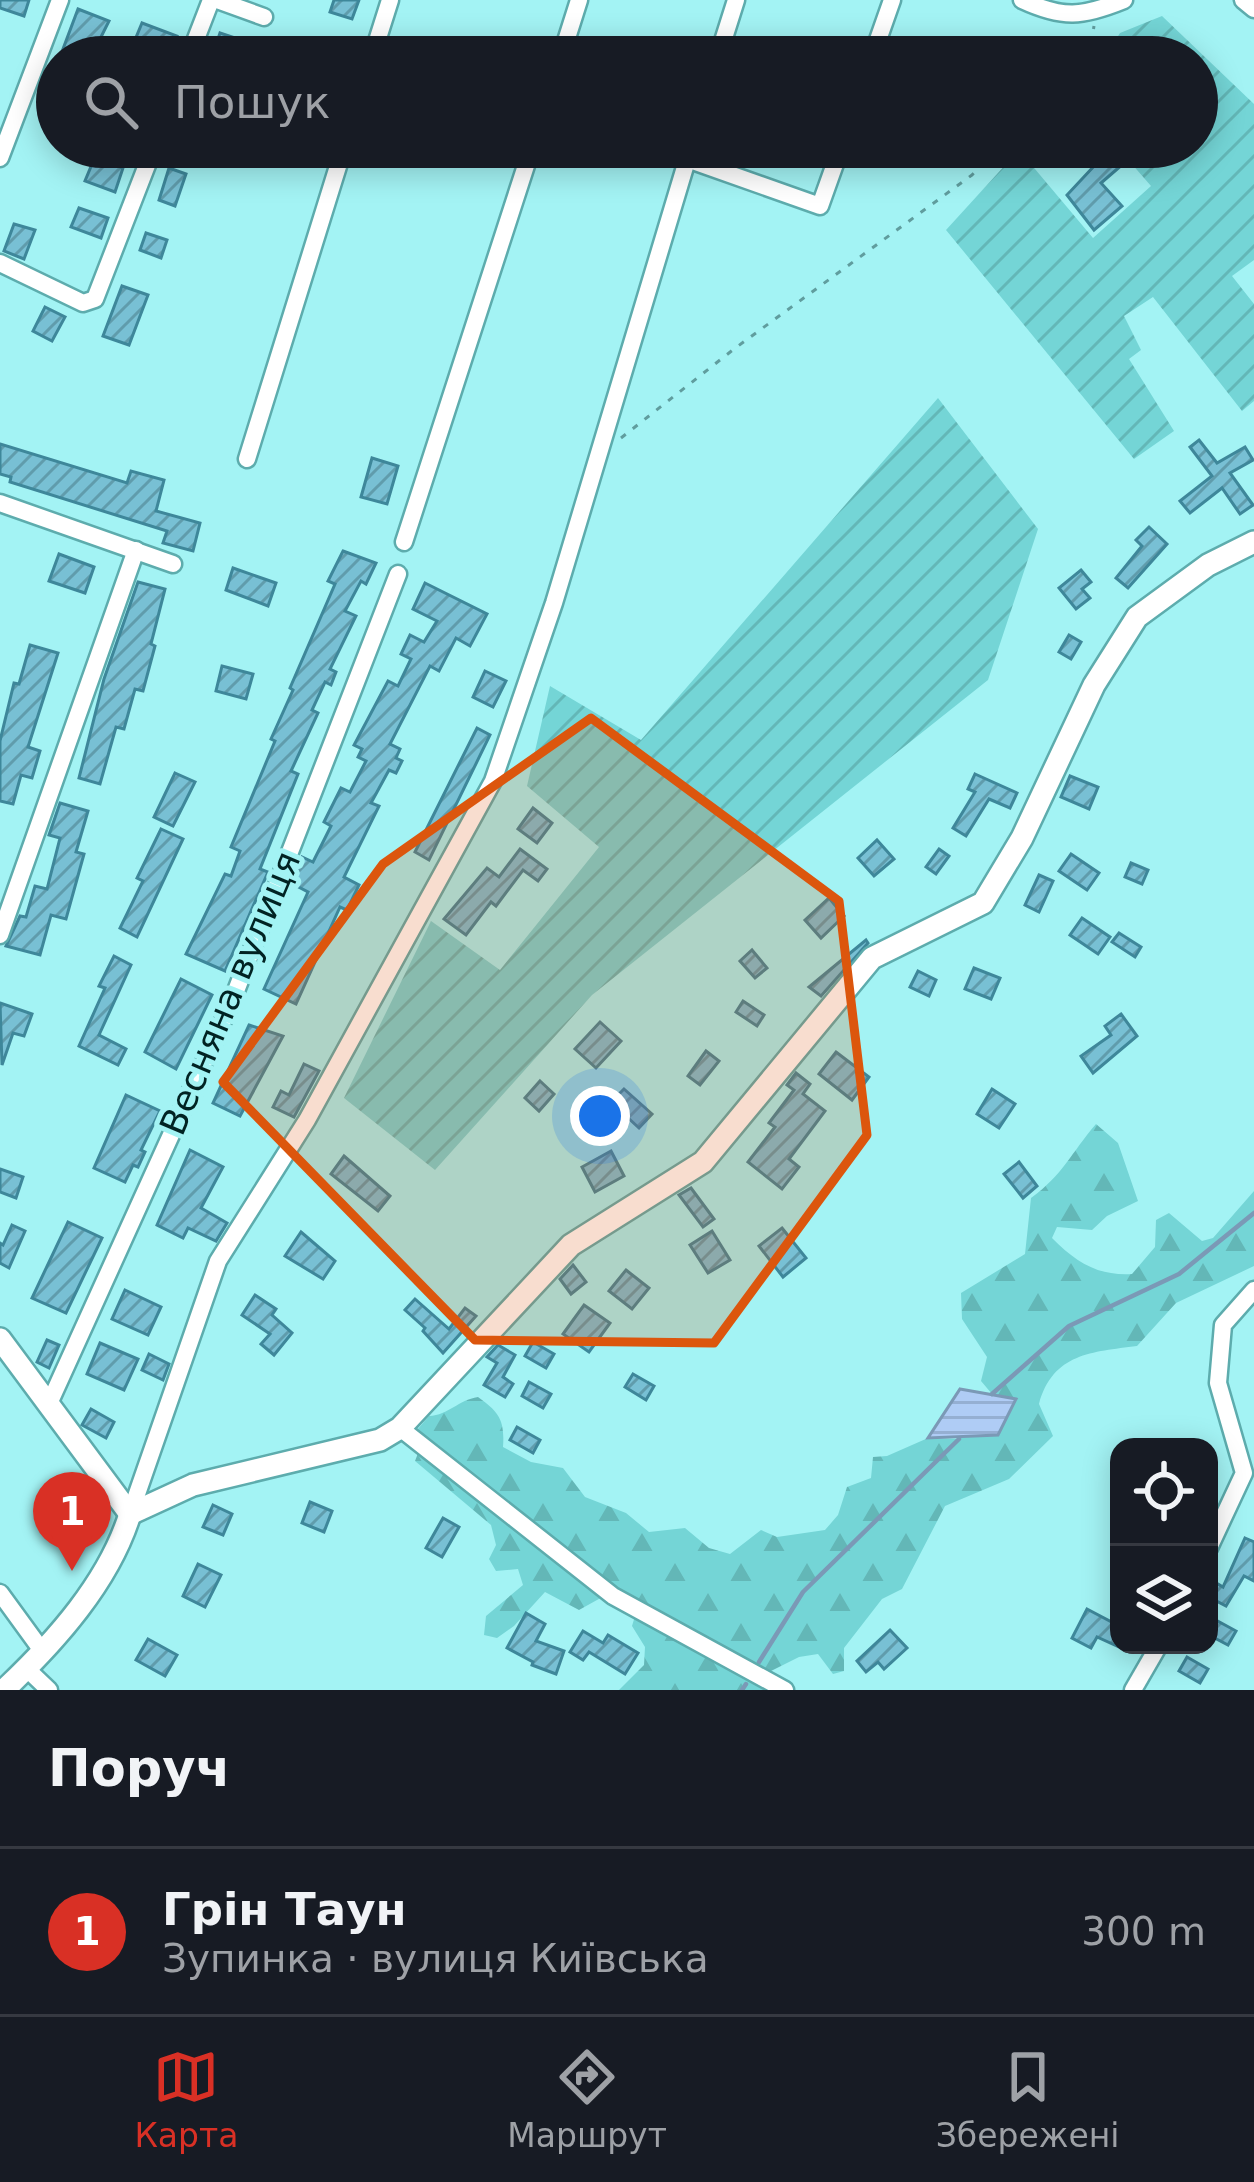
<!DOCTYPE html>
<html lang="uk">
<head>
<meta charset="utf-8">
<style>
	:root { --surface:#171b24; --page:#20242c; --text:#f1f3f6; --muted:#9ea1a6; --line:#363941; --accent:#d93025 }
	body { margin:0; font-family:"DejaVu Sans",sans-serif; background:var(--page); color:var(--text) }
	.controls { position:absolute; right:36px; bottom:36px; display:grid; overflow:hidden; border-radius:24px; box-shadow:0 6px 30px #0003 }
	.controls button { width:108px; height:108px; display:grid; place-items:center; padding:0; border:0; border-bottom:3px solid var(--line); background:var(--surface); color:var(--text); font:60px sans-serif }
	.you { position:absolute; left:600px; top:1116px; width:42px; height:42px; margin:-30px; border:9px solid #fff; border-radius:50%; background:#1a73e8; box-shadow:0 0 0 18px #1a73e833 }
	.badge { display:grid; place-items:center; width:78px; height:78px; border-radius:50%; background:var(--accent); color:#fff; font-size:39px; font-weight:700 }
	.pin { position:absolute; translate:-50% -99px; filter:drop-shadow(0 3px 6px #0008) }
	.pin::after { content:''; position:absolute; top:63px; width:42px; height:36px; background:inherit; clip-path:polygon(0 0,100% 0,50% 100%) }
	.list { margin:0; padding:0; list-style:none }
	h2 { display:flex; justify-content:space-between; align-items:center; height:156px; margin:0; padding:0 48px; font-size:51px }
	h2 small { font-size:39px; font-weight:400; color:var(--muted) }
	.list li { display:grid; grid-template-columns:78px 1fr auto; gap:36px; align-items:center; box-sizing:border-box; height:168px; padding:0 48px; border-top:3px solid var(--line) }
	.list b { display:block; font-size:45px; white-space:nowrap }
	.list p { margin:0; font-size:39px; white-space:nowrap; color:var(--muted) }
	.list em { font-size:39px; font-style:normal; color:var(--muted) }
	.icon { flex:none; width:66px; height:66px; fill:none; stroke:currentColor; stroke-width:2; stroke-linecap:round; stroke-linejoin:round }
	.map { position:relative; flex:none; width:1254px; height:1690px; overflow:hidden }
	.search { position:absolute; background:var(--surface); box-shadow:0 6px 30px #0003; left:36px; right:36px; top:36px; height:132px; display:flex; align-items:center; gap:30px; box-sizing:border-box; padding:0 42px; border-radius:66px; color:var(--muted); font-size:45px }
	.sheet { height:324px; background:var(--surface) }
	nav { display:flex; justify-content:space-around; align-items:center; box-sizing:border-box; height:168px; border-top:3px solid var(--line); background:var(--surface); font-size:33px; color:var(--muted) }
	nav a { display:grid; justify-items:center; gap:6px }
	nav .on { color:var(--accent) }
	.map>svg:first-child { display:block }
	.forest { fill:url(#forest-firs) }
	.garden { fill:url(#garden-furrows) }
	.water { fill:url(#water-rules); stroke:#7b99b6; stroke-width:3 }
	.lines { fill:none; stroke-linecap:round; stroke-linejoin:round }
	.stream { stroke:#7b99b6; stroke-width:4.5 }
	.building { fill:url(#building-hatch); stroke:#3e879a; stroke-width:3 }
	.street-casing { stroke:#5dacad; stroke-width:21 }
	.secondary-casing { stroke:#5dacad; stroke-width:26 }
	.path { stroke:#609d9e; stroke-width:3; stroke-dasharray:6 9; stroke-linecap:butt }
	.street { stroke:#fff; stroke-width:16 }
	.secondary { stroke:#fff; stroke-width:21 }
	.marked { fill:#dc560d; fill-opacity:0.2; stroke:#dc560d; stroke-width:9; stroke-linejoin:round }
	.labels { text-anchor:middle; dominant-baseline:central; stroke-width:10; stroke-linejoin:round; paint-order:stroke }
	.street-label { font-size:36px; fill:#012323; stroke:#a3f3f4 }
</style>
</head>
<body>
<div class="map">
<svg width="1254" height="1690" viewBox="0 0 1254 1690">
	<defs>
		<pattern id="forest-firs" width="22" height="20" patternUnits="userSpaceOnUse" patternTransform="scale(3)"><rect width="22" height="20" fill="#74d5d6"/><path d="M5 1l3.5 6h-7zM16 11l3.5 6h-7z" fill="#63b7b7"/></pattern>
		<pattern id="garden-furrows" width="10" height="10" patternUnits="userSpaceOnUse" patternTransform="scale(3)"><rect width="10" height="10" fill="#74d5d6"/><path d="M-1 1l2-2M0 10L10 0M9 11l2-2" fill="none" stroke="#63b7b7"/></pattern>
		<pattern id="water-rules" width="6" height="5" patternUnits="userSpaceOnUse" patternTransform="scale(3)"><rect width="6" height="5" fill="#afccf5"/><path d="M0 2.5h6" fill="none" stroke="#95afd2"/></pattern>
		<pattern id="building-hatch" width="6" height="6" patternUnits="userSpaceOnUse" patternTransform="scale(3)"><rect width="6" height="6" fill="#78c0d4"/><path d="M-1 1l2-2M0 6l6-6M5 7l2-2" fill="none" stroke="#609cac"/></pattern>
	</defs>
	<rect width="100%" height="100%" fill="#a3f3f4"/>
	<!-- forest -->
	<path class="forest" d="M1096 1124 1118 1143 1138 1201 1107 1216 1092 1230 1057 1227 1052 1238C1076 1262 1097 1276 1132 1274L1155 1247 1156 1220 1169 1213 1202 1241 1213 1238 1254 1191V1266L1176 1303 1137 1346C1092 1352 1053 1353 1039 1404L1053 1436 1009 1479 945 1506 902 1589 882 1599 844 1648V1671L833 1674 818 1654 799 1657 771 1671 765 1690H619L644 1665 645 1647 632 1626 635 1616 615 1590 579 1610 545 1592 514 1626 497 1638 484 1635 486 1616 523 1585 518 1569 496 1571 489 1559 496 1545 491 1525 415 1461 420 1448 417 1430 429 1416C449 1415 458 1400 478 1397 499 1412 505 1420 503 1447L531 1462 563 1468 585 1497 626 1513 649 1532 685 1528 709 1548 730 1554 761 1530 777 1537 825 1530 838 1515 847 1487 871 1478 873 1457 887 1456 928 1438 959 1439 1016 1399 992 1394 981 1381 987 1357 962 1319 961 1293 1025 1254 1031 1198C1063 1175 1071 1153 1096 1124Z"/>
	<!-- garden -->
	<g class="garden">
		<path d="M1162 16 1254 104V260L1232 276 1254 304V401L1242 411 1153 297 1124 316 1141 350 1129 359 1174 431 1134 459 946 230 1019 150 1093 238 1151 186 1117 147H1197V57H1105L1120 33Z"/>
		<path d="M938 398 1038 529 988 680 592 995 435 1170 344 1098 431 921 500 970 599 847 527 786 550 686 641 740Z"/>
	</g>
	<!-- water -->
	<path class="water" d="M960 1389 1016 1399 998 1435 928 1438Z"/>
	<g class="lines">
		<!-- stream -->
		<g class="stream">
			<path d="M992 1394 1069 1326 1179 1274 1254 1213"/>
			<path d="M759 1662 803 1592 959 1439"/>
			<path d="M742 1690 746 1684"/>
		</g>
	</g>
	<!-- building -->
	<g class="building">
		<path d="M0 0H29L24 16 0 8Z"/>
		<path d="M334 0H359L352 19 330 12Z"/>
		<path d="M78 9 109 21 91 57H60Z"/>
		<path d="M142 23 177 36 170 53 135 40Z"/>
		<path d="M220 33 232 37 229 45 236 47 232 57H212Z"/>
		<path d="M1110 149 1123 164 1101 183 1122 206 1094 230 1067 195Z"/>
		<path d="M95 157 123 168 115 192 85 181Z"/>
		<path d="M169 168 186 174 175 206 159 200Z"/>
		<path d="M79 208 108 218 101 238 71 227Z"/>
		<path d="M14 224 35 230 24 259 4 251Z"/>
		<path d="M146 233 167 240 161 258 140 250Z"/>
		<path d="M122 286 148 295 129 345 103 336Z"/>
		<path d="M45 307 65 317 52 341 33 331Z"/>
		<path d="M1199 440 1217 463 1245 447 1253 460 1230 473 1253 505 1240 514 1222 488 1190 513 1180 501 1212 476 1190 447Z"/>
		<path d="M0 444 127 483 131 471 164 480 156 511 200 523 193 551 163 543 167 531 10 482 11 477 0 474Z"/>
		<path d="M372 458 398 466 387 504 361 497Z"/>
		<path d="M1149 527 1167 544 1128 588 1116 578 1142 546 1136 540Z"/>
		<path d="M343 551 376 563 366 584 361 581 345 611 356 616 330 669 336 672 331 685 325 682 312 710 318 713 291 771 298 774 260 869 268 872 225 971 186 954 225 874 231 876 240 851 231 847 275 741 271 739 293 690 290 688 335 584 328 581Z"/>
		<path d="M59 554 94 567 85 593 49 581Z"/>
		<path d="M233 568 276 583 268 606 226 590Z"/>
		<path d="M1081 570 1091 582 1082 589 1090 598 1076 609 1059 588Z"/>
		<path d="M138 582 165 589 151 644 155 646 143 691 135 689 124 729 116 727 100 784 79 778 104 679Z"/>
		<path d="M425 583 487 614 470 646 456 638 439 671 430 666 390 744 400 749 396 758 402 761 396 773 389 770 371 803 379 806 344 877 359 885 347 910 340 907 296 1004 264 989 308 892 291 883 302 857 313 862 331 826 324 822 341 788 350 792 366 761 358 757 362 749 354 745 388 681 398 686 411 659 401 654 410 635 424 642 437 621 413 609Z"/>
		<path d="M1069 635 1081 642 1071 659 1059 652Z"/>
		<path d="M30 645 58 653 28 747 40 751 32 778 21 775 13 804 0 801V741L14 683 19 684Z"/>
		<path d="M222 666 253 674 246 699 216 691Z"/>
		<path d="M485 671 506 681 493 707 473 697Z"/>
		<path d="M477 728 490 735 429 860 415 852Z"/>
		<path d="M175 773 195 782 173 826 154 817Z"/>
		<path d="M975 774 1017 793 1010 808 989 799 966 836 953 828 975 792 968 789Z"/>
		<path d="M1070 776 1098 787 1089 809 1061 797Z"/>
		<path d="M60 803 88 811 76 852 84 854 66 919 51 915 40 955 6 946 20 916 26 917 35 886 47 889 60 838 49 835Z"/>
		<path d="M533 808 552 823 537 843 518 829Z"/>
		<path d="M161 829 183 839 137 937 120 928 143 881 137 878Z"/>
		<path d="M877 840 894 859 874 876 858 858Z"/>
		<path d="M520 849 547 869 538 881 523 870 496 906 491 902 466 935 444 919 487 868 499 877Z"/>
		<path d="M939 849 949 856 936 874 926 867Z"/>
		<path d="M1071 854 1099 873 1087 890 1059 871Z"/>
		<path d="M1131 863 1148 870 1142 884 1125 877Z"/>
		<path d="M1039 875 1053 881 1039 912 1025 905Z"/>
		<path d="M829 898 844 916 821 938 805 920Z"/>
		<path d="M1082 918 1110 937 1098 954 1070 935Z"/>
		<path d="M1119 933 1141 947 1135 957 1112 942Z"/>
		<path d="M866 940 868 943 821 996 809 987Z"/>
		<path d="M752 950 767 968 755 978 740 961Z"/>
		<path d="M114 956 131 965 99 1035 126 1049 118 1065 79 1046 105 988 99 986Z"/>
		<path d="M974 968 1000 978 991 999 965 989Z"/>
		<path d="M918 971 936 980 929 996 910 987Z"/>
		<path d="M181 979 212 995 176 1069 145 1052Z"/>
		<path d="M743 1001 764 1015 757 1026 736 1012Z"/>
		<path d="M0 1003 32 1014 24 1036 13 1033 2 1065Z"/>
		<path d="M1121 1014 1137 1036 1093 1073 1081 1056 1111 1035 1105 1026Z"/>
		<path d="M600 1022 621 1041 596 1068 575 1049Z"/>
		<path d="M249 1025 283 1036 240 1116 213 1103Z"/>
		<path d="M706 1051 719 1061 700 1085 688 1076Z"/>
		<path d="M836 1052 869 1077 852 1100 819 1074Z"/>
		<path d="M304 1064 319 1071 294 1117 273 1107 281 1091 289 1095Z"/>
		<path d="M796 1073 810 1084 803 1094 825 1111 789 1159 799 1167 782 1189 748 1162 775 1127 769 1123 794 1090 787 1085Z"/>
		<path d="M540 1081 554 1094 539 1111 525 1098Z"/>
		<path d="M624 1089 652 1114 639 1128 611 1102Z"/>
		<path d="M992 1089 1015 1104 999 1128 977 1114Z"/>
		<path d="M126 1095 160 1111 141 1150 145 1152 138 1167 133 1165 125 1182 94 1168Z"/>
		<path d="M190 1150 223 1167 201 1208 227 1223 216 1241 188 1228 183 1238 157 1225Z"/>
		<path d="M611 1151 624 1176 595 1192 582 1167Z"/>
		<path d="M344 1156 390 1196 378 1211 331 1174Z"/>
		<path d="M1019 1162 1037 1186 1023 1198 1004 1174Z"/>
		<path d="M0 1169 23 1177 16 1198 0 1192Z"/>
		<path d="M691 1188 714 1219 703 1227 679 1195Z"/>
		<path d="M68 1222 102 1238 66 1313 32 1298Z"/>
		<path d="M12 1225 25 1231 9 1268 0 1263V1243L3 1245Z"/>
		<path d="M782 1228 806 1258 783 1277 759 1246Z"/>
		<path d="M712 1231 730 1260 708 1273 690 1245Z"/>
		<path d="M301 1232 335 1261 323 1279 285 1256Z"/>
		<path d="M573 1265 586 1282 571 1294 560 1279Z"/>
		<path d="M626 1270 649 1288 632 1309 609 1291Z"/>
		<path d="M125 1290 161 1307 148 1335 112 1319Z"/>
		<path d="M255 1295 276 1309 272 1315 292 1333 274 1355 261 1344 270 1334 242 1315Z"/>
		<path d="M415 1299 449 1329 465 1308 476 1316 443 1353 423 1331 425 1328 405 1310Z"/>
		<path d="M584 1305 610 1323 589 1352 563 1334Z"/>
		<path d="M47 1340 59 1345 49 1368 37 1362Z"/>
		<path d="M533 1342 554 1354 546 1368 525 1356Z"/>
		<path d="M100 1343 138 1359 124 1390 87 1374Z"/>
		<path d="M498 1345 515 1355 503 1377 513 1384 505 1397 484 1385 497 1363 487 1357Z"/>
		<path d="M149 1354 169 1364 163 1380 142 1370Z"/>
		<path d="M633 1374 654 1386 646 1400 625 1387Z"/>
		<path d="M529 1382 551 1394 543 1408 522 1396Z"/>
		<path d="M91 1409 114 1422 106 1438 82 1425Z"/>
		<path d="M517 1427 540 1440 533 1453 510 1440Z"/>
		<path d="M310 1502 332 1511 324 1532 302 1523Z"/>
		<path d="M213 1505 232 1514 223 1535 203 1527Z"/>
		<path d="M68 1517 83 1535 73 1543 59 1525Z"/>
		<path d="M443 1518 459 1527 442 1557 426 1548Z"/>
		<path d="M1245 1538 1254 1542V1581L1244 1576 1226 1606 1209 1597V1587L1213 1581 1223 1587Z"/>
		<path d="M198 1564 221 1575 205 1607 183 1596Z"/>
		<path d="M1087 1609 1119 1626V1647L1097 1637 1091 1648 1072 1638Z"/>
		<path d="M526 1613 545 1624 536 1641 564 1651 556 1674 532 1665 533 1662 507 1648Z"/>
		<path d="M1214 1619 1236 1631 1228 1645 1209 1635Z"/>
		<path d="M890 1630 907 1648 884 1669 878 1662 866 1672 857 1661Z"/>
		<path d="M583 1631 603 1643 608 1635 638 1653 625 1674 589 1652 583 1660 570 1652Z"/>
		<path d="M148 1639 177 1655 165 1676 136 1660Z"/>
		<path d="M1187 1657 1208 1669 1200 1683 1179 1671Z"/>
	</g>
	<g class="lines">
		<defs>
			<g id="street">
				<path d="M217 0 264 17"/>
				<path d="M1022 0C1063 19 1082 17 1124 0"/>
				<path d="M1243 0 1254 9"/>
				<path d="M189 57 211 0"/>
				<path d="M372 57 390 0"/>
				<path d="M561 57 579 0"/>
				<path d="M718 57 736 0"/>
				<path d="M872 57 892 0"/>
				<path d="M0 158 60 0"/>
				<path d="M687 159 820 206 841 147"/>
				<path d="M0 263 83 303 95 299 154 147"/>
				<path d="M247 459 344 147"/>
				<path d="M0 503 173 564"/>
				<path d="M404 542 532 147"/>
				<path d="M0 935 136 550"/>
				<path d="M48 1406 234 996 398 574"/>
				<path d="M400 1428 613 1596 785 1690"/>
				<path d="M130 1514 218 1261 307 1120 493 781 554 603 691 147"/>
				<path d="M1209 1548 1244 1473 1218 1383 1223 1325 1254 1290"/>
				<path d="M0 1593 43 1652"/>
				<path d="M27 1669 49 1690"/>
				<path d="M1133 1690 1159 1645"/>
			</g>
			<g id="secondary">
				<path d="M0 1339 130 1514"/>
				<path d="M130 1514 193 1485 380 1440 400 1428 571 1245 703 1162 872 958 983 903 1022 838 1094 685 1137 617 1208 565 1254 542"/>
				<path d="M4 1690C55 1642 109 1582 130 1514"/>
			</g>
		</defs>
		<!-- street casing -->
		<use href="#street" class="street-casing"/>
		<!-- secondary casing -->
		<use href="#secondary" class="secondary-casing"/>
		<!-- path -->
		<g class="path">
			<path d="M1085 57 1090 51 1094 26"/>
			<path d="M621 438 734 349 972 175 999 147"/>
		</g>
		<!-- street -->
		<use href="#street" class="street"/>
		<!-- secondary -->
		<use href="#secondary" class="secondary"/>
	</g>
	<!-- marked area -->
	<path class="marked" d="M591 718 839 901 867 1135 714 1343 475 1340 223 1082 383 864Z"/>
	<g class="labels">
		<!-- street labels -->
		<g class="street-label">
			<text transform="translate(230 993) rotate(-67)">Весняна вулиця</text>
		</g>
	</g>
</svg>
<div class="controls">
<button><svg class="icon" aria-label="locate" viewBox="0 0 24 24"><circle cx="12" cy="12" r="6"/><path d="M12 2v4M12 18v4M2 12h4M18 12h4"/></svg></button>
<button><svg class="icon" aria-label="layers" viewBox="0 0 24 24"><path d="M12 4l9 5-9 5-9-5zM3 14l9 5 9-5"/></svg></button>
</div>
<div class="you"></div>
<div class="pin badge" style="left:72px;top:1571px">1</div>
<div class="search"><svg class="icon" aria-label="search" viewBox="0 0 24 24"><circle cx="10" cy="10" r="6"/><path d="M15 15l6 6"/></svg>Пошук</div>
</div>
<section class="sheet">
<h2>Поруч<small></small></h2>
<ul class="list">
<li><span class="badge">1</span><div><b>Грін Таун</b><p>Зупинка · вулиця Київська</p></div><em>300 m</em></li>
</ul>
</section>
<nav>
<a class="on"><svg class="icon" aria-label="map" viewBox="0 0 24 24"><path d="M3 6l6-2 6 2 6-2v14l-6 2-6-2-6 2zM9 4v14M15 6v14"/></svg>Карта</a>
<a><svg class="icon" aria-label="directions" viewBox="0 0 24 24"><path d="M12 3l9 9-9 9-9-9zM9 14v-3h6M13 9l2 2-2 2"/></svg>Маршрут</a>
<a><svg class="icon" aria-label="saved" viewBox="0 0 24 24"><path d="M7 4h10v16l-5-4-5 4z"/></svg>Збережені</a>
</nav>
</body>
</html>
